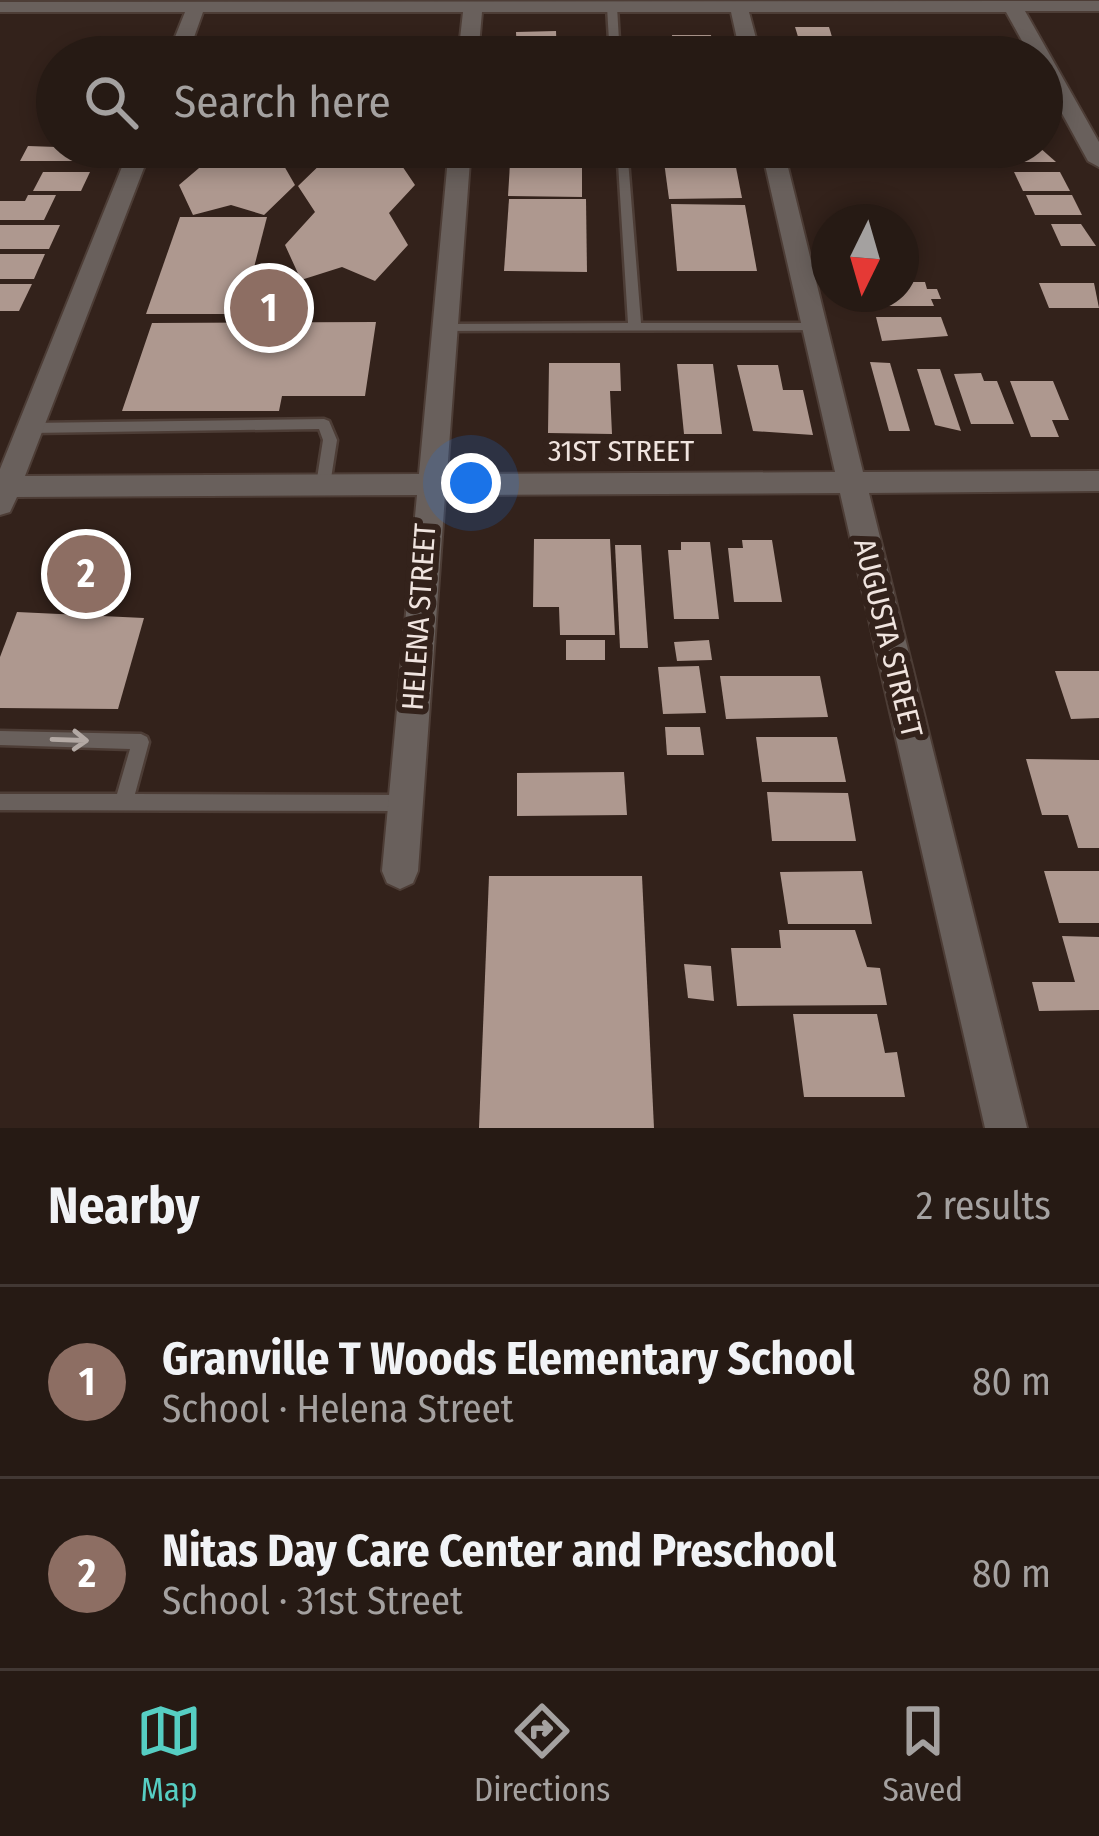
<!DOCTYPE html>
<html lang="en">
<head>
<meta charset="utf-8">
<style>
	:root { --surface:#261a14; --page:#2e231d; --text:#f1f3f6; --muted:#a4a1a0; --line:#423834; --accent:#56cec3 }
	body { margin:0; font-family:"Fira Sans Condensed",sans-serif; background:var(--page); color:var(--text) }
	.compass { position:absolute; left:811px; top:204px; width:108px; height:108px; border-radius:50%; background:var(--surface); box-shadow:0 6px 18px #0003; rotate:185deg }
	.you { position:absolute; left:471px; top:483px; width:42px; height:42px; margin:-30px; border:9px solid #fff; border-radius:50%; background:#1a73e8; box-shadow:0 0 0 18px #1a73e833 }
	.badge { display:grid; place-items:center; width:78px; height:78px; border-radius:50%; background:var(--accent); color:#fff; font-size:39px; font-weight:700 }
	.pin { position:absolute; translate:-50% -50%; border:6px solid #fff; box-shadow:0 3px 12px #0006 }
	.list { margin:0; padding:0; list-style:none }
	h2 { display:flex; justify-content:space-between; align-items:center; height:156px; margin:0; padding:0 48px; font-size:51px }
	h2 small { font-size:39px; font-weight:400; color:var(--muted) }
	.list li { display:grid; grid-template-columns:78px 1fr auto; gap:36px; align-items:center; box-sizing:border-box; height:192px; padding:0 48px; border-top:3px solid var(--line) }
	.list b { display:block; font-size:45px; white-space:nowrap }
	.list p { margin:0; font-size:39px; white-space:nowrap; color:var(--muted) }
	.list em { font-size:39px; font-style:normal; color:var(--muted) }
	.icon { flex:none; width:66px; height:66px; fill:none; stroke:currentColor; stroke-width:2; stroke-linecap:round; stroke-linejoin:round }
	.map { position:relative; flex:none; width:1099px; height:1128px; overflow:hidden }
	.search { position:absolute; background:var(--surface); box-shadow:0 6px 18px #0003; left:36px; right:36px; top:36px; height:132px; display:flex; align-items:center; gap:30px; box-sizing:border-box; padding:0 42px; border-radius:66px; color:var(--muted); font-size:45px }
	.sheet { height:540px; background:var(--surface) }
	nav { display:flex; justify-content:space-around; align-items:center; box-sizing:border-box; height:168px; border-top:3px solid var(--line); background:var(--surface); font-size:33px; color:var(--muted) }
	nav a { display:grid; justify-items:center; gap:6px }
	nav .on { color:var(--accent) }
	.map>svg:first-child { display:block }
	.building { fill:#ae988f }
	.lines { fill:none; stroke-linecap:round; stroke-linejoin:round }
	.lane-casing { stroke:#4d3d36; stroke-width:5 }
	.street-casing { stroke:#4d3d36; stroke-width:4 }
	.lane { fill:#69605c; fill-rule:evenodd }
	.street { fill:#69605c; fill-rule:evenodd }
	.oneway { stroke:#b3a9a4 }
	.labels { text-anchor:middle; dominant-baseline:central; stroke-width:12; stroke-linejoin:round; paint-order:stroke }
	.street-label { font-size:30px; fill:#f0e4df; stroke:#33221b }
</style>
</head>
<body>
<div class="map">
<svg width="1099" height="1128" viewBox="0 0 1099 1128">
	<rect width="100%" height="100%" fill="#33221b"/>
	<!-- building -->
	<g class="building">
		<path d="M795 27H829L833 40H799Z"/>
		<path d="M556 31 557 57H517L516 32Z"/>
		<path d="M672 35H711L714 57H674Z"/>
		<path d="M954 46 996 49 1000 57H956Z"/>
		<path d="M28 146 57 147H92L86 161H20Z"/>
		<path d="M511 147H582V197L508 196Z"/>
		<path d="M662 147H732L742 198 669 199Z"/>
		<path d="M999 147H1039L1056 162H1005Z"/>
		<path d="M329 156 360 166 396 157 415 185 389 213 408 245 375 281 342 267 301 280 285 245 315 212 298 186Z"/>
		<path d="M212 157 244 166 279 157 295 185 264 215 231 205 193 215 179 185Z"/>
		<path d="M43 172H90L81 191H33Z"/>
		<path d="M1014 172H1060L1070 191H1023Z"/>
		<path d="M28 195H56L44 220H0V201H25Z"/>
		<path d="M1026 195H1072L1082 215H1035Z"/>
		<path d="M509 199H586L587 272 504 271Z"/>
		<path d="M671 204 745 205 757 271H677Z"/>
		<path d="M180 217H267L242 314H146Z"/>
		<path d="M1051 224H1081L1096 246H1061Z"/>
		<path d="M0 225H60L49 249H0Z"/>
		<path d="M0 254H45L34 279H0Z"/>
		<path d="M901 282H925L927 289H937L941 299H931L934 306H872L868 294H901Z"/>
		<path d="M1039 283H1094L1099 308H1049Z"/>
		<path d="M0 284H32L19 311H0Z"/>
		<path d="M876 317H941L948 336 882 341Z"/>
		<path d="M376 322 365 396H282L279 411H122L152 323Z"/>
		<path d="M870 362 890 363 910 431H889Z"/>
		<path d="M549 363H620L621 391H610L612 434 548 433Z"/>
		<path d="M677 364H713L722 434H684Z"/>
		<path d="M737 365H778L783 390H803L813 435 753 431Z"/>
		<path d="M917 369H940L961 431 935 425Z"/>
		<path d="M981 373 984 381H997L1014 424H971L954 374Z"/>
		<path d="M1010 381H1053L1069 420H1052L1059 437H1031Z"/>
		<path d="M534 539H610L615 635H560L559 607H533Z"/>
		<path d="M742 540H772L782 602H734L728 548H743Z"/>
		<path d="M681 542H710L719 619H674L668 550H681Z"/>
		<path d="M615 545H641L648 648H620Z"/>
		<path d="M17 612 144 618 118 709 0 708V657Z"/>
		<rect x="566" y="640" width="39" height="20"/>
		<path d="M709 640 712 660 677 661 674 642Z"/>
		<path d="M699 666 706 713 663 714 658 667Z"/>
		<path d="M1055 671H1099V718L1071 719Z"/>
		<path d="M720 676H820L828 717 726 719Z"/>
		<path d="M665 727H700L704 755H667Z"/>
		<path d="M756 737H837L846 782H762Z"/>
		<path d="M1026 759 1099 760V848H1078L1068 815H1042Z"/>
		<path d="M624 772 627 815 517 816V773Z"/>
		<path d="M767 792 848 793 856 841H772Z"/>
		<path d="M862 871 872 924H788L780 872Z"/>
		<path d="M1044 871H1099V923H1059Z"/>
		<path d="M489 876H642L654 1128H479Z"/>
		<path d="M779 930H855L867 967 880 968 887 1005 737 1006 731 948H781Z"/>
		<path d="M1062 936 1099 937V1010L1039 1011 1032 982H1075Z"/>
		<path d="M684 964 711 966 714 1001 688 998Z"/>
		<path d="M793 1014H877L885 1053 897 1052 905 1097H804Z"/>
	</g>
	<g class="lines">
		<defs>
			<g id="lane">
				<path d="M612 4 617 7 620 57H610L607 7Z"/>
				<path d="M617 147H627L641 323H814L818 324V330L440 331 438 328 444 324 628 323Z"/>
				<path d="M324 419 329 421 337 440 330 485 323 490 316 485 323 440 319 429 30 433 23 428 30 423Z"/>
				<path d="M0 731 141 734 147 737 149 742 135 794 405 795 411 797 414 803 411 809 405 811 0 810V794H117L130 749 0 745Z"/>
			</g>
			<g id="street">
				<path d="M1099 1V11H1025L1099 142V167L1088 161 1042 77V57H1031L1006 12H749L761 57H741L731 12H482L478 57H458L463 12H203L187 57H167L185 12H0V2Z"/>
				<path d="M130 147H152L25 476 419 474 449 147H471L447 474 835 472 761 147H783L863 472 1099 471V491L869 493 1027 1128H985L840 493 445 495 418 871 413 883 400 889 387 883 382 871 417 495 17 497 10 512 0 515V469Z"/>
			</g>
		</defs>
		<!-- lane casing -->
		<use href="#lane" class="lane-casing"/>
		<!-- street casing -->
		<use href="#street" class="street-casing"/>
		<!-- lane -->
		<use href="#lane" class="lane"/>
		<!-- street -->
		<use href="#street" class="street"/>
	</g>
	<!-- one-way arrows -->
	<defs><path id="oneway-shaft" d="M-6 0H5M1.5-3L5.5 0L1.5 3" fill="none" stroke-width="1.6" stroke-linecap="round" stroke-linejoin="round" transform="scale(3)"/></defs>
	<use class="oneway" href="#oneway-shaft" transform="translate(70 740) rotate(2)"/>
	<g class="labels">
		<!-- street labels -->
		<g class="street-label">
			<text x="621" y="451">31ST STREET</text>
			<text transform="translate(419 617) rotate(-86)">HELENA STREET</text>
			<text transform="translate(888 638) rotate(76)">AUGUSTA STREET</text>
		</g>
	</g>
</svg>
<svg class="compass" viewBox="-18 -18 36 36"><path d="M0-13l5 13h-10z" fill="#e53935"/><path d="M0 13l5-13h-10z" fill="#a4a1a0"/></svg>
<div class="you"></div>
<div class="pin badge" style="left:269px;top:308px;background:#8d6e63">1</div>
<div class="pin badge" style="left:86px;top:574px;background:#8d6e63">2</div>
<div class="search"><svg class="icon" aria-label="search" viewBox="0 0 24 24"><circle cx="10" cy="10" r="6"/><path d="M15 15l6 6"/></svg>Search here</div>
</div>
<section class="sheet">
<h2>Nearby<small>2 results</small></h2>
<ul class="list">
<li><span class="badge" style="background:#8d6e63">1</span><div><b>Granville T Woods Elementary School</b><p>School · Helena Street</p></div><em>80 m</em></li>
<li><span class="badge" style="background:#8d6e63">2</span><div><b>Nitas Day Care Center and Preschool</b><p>School · 31st Street</p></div><em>80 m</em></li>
</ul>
</section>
<nav>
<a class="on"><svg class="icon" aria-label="map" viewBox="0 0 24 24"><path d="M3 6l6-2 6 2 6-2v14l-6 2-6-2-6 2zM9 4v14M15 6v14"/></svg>Map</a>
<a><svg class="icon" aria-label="directions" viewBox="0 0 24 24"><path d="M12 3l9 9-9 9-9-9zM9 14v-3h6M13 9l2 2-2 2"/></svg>Directions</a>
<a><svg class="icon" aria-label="saved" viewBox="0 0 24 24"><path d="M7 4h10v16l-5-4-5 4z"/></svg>Saved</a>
</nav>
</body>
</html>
